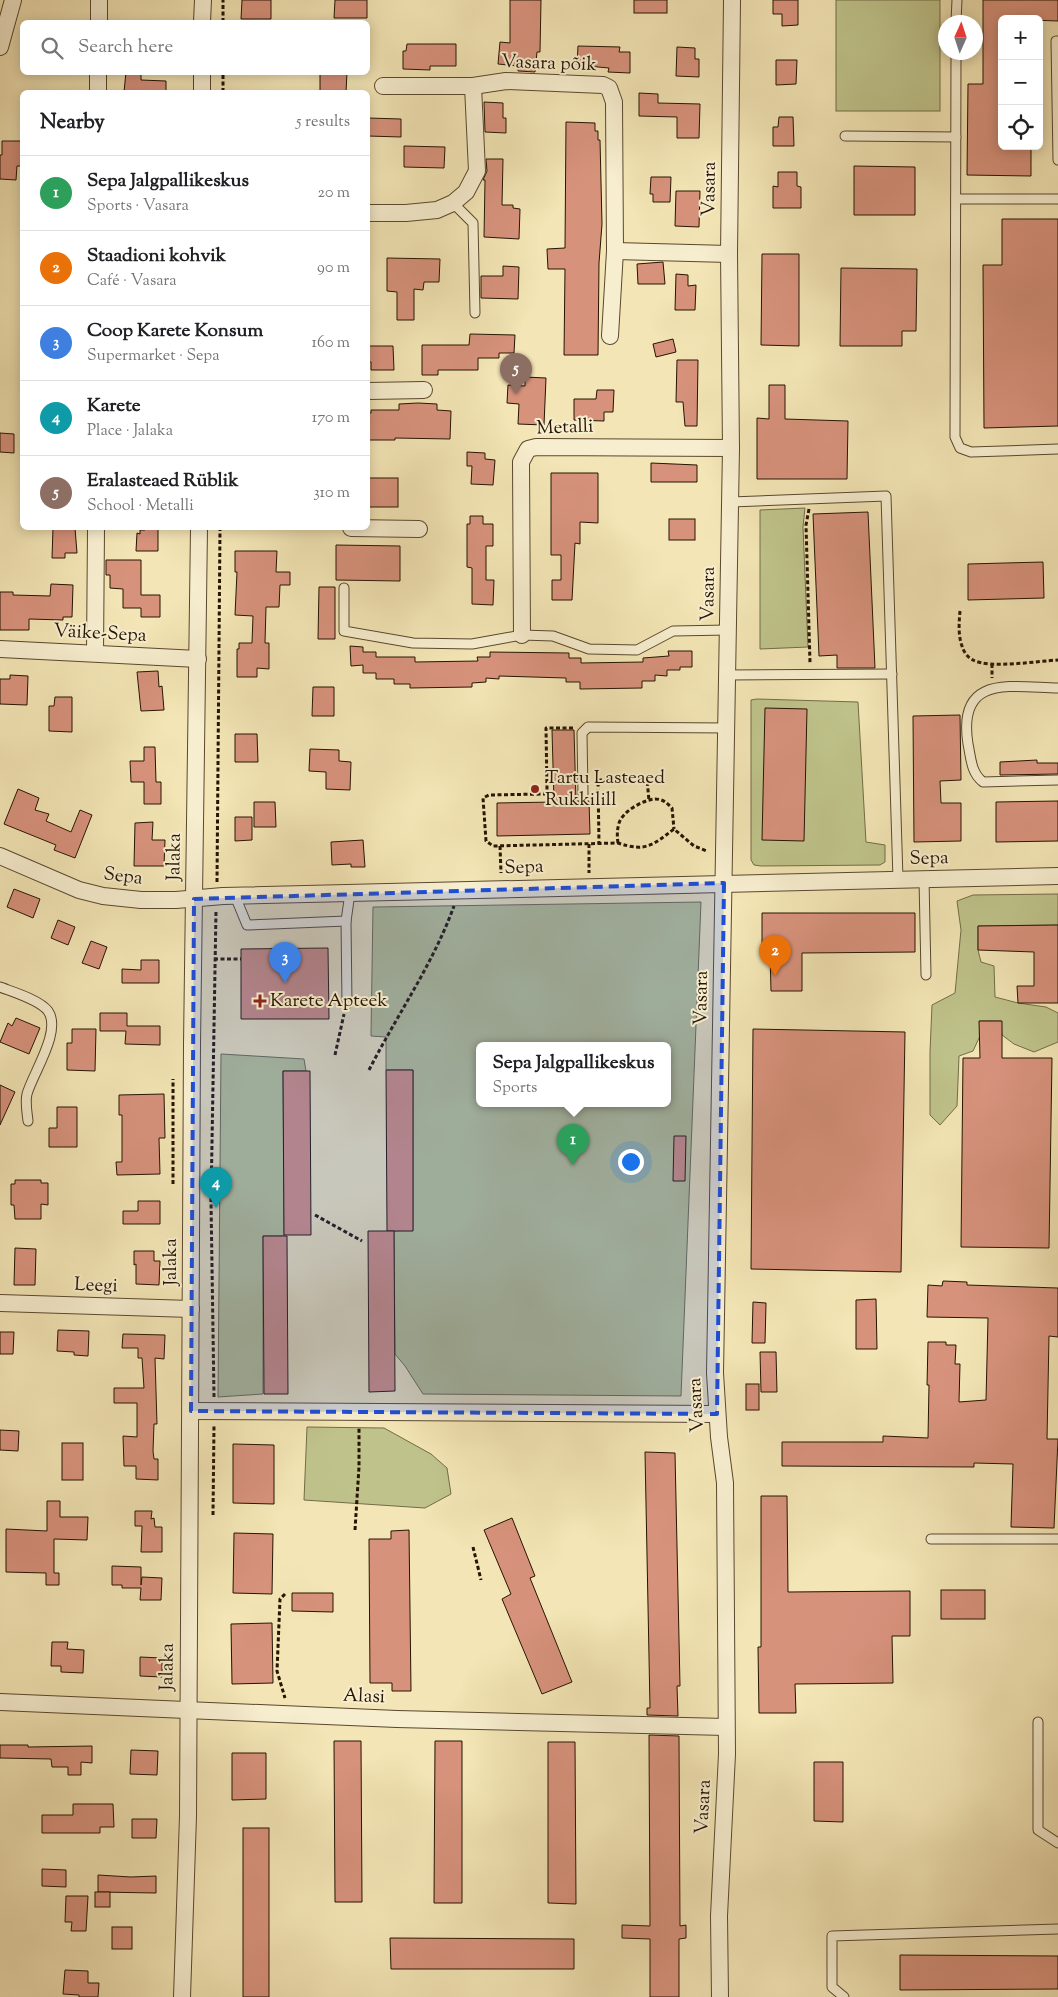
<!DOCTYPE html>
<html lang="en">
<head>
<meta charset="utf-8">
<style>
	:root { --surface:#fff; --page:#f6f6f6; --text:#202124; --muted:#757577; --line:#e0e0e0; --accent:#0f766e }
	body { margin:0; font-family:"Sorts Mill Goudy",serif; background:var(--page); color:var(--text) }
	.controls { position:absolute; right:15px; top:15px; display:grid; overflow:hidden; border-radius:8px; box-shadow:0 2px 12px #0003 }
	.controls button { width:45px; height:45px; display:grid; place-items:center; padding:0; border:0; border-bottom:1px solid var(--line); background:var(--surface); color:var(--text); font:25px sans-serif }
	.compass { position:absolute; left:938px; top:15px; width:45px; height:45px; border-radius:50%; background:var(--surface); box-shadow:0 2px 12px #0003; rotate:3deg }
	.you { position:absolute; left:630px; top:1161px; width:18px; height:18px; margin:-12px; border:4px solid #fff; border-radius:50%; background:#1a73e8; box-shadow:0 0 0 8px #1a73e833 }
	.badge { display:grid; place-items:center; width:32px; height:32px; border-radius:50%; background:var(--accent); color:#fff; font-size:16px; font-weight:700 }
	.pin { position:absolute; translate:-50% -41px; filter:drop-shadow(0 1px 2px #0008) }
	.pin::after { content:''; position:absolute; top:26px; width:18px; height:15px; background:inherit; clip-path:polygon(0 0,100% 0,50% 100%) }
	.popup { position:absolute; left:476px; top:1042px; width:195px; height:65px; box-sizing:border-box; display:grid; place-content:center; border-radius:8px; background:var(--surface); filter:drop-shadow(0 1px 4px #0005); font-size:16px; white-space:nowrap; color:var(--muted) }
	.popup b { font-size:19px; color:var(--text) }
	.popup::after { content:''; position:absolute; left:50%; top:100%; margin-left:-10px; border:10px solid transparent; border-top-color:var(--surface) }
	.list { margin:0; padding:0; list-style:none }
	h2 { display:flex; justify-content:space-between; align-items:center; height:65px; margin:0; padding:0 20px; font-size:21px }
	h2 small { font-size:16px; font-weight:400; color:var(--muted) }
	.list li { display:grid; grid-template-columns:32px 1fr auto; gap:15px; align-items:center; box-sizing:border-box; height:75px; padding:0 20px; border-top:1px solid var(--line) }
	.list b { display:block; font-size:19px; white-space:nowrap }
	.list p { margin:0; font-size:16px; white-space:nowrap; color:var(--muted) }
	.list em { font-size:16px; font-style:normal; color:var(--muted) }
	.icon { flex:none; width:28px; height:28px; fill:none; stroke:currentColor; stroke-width:2; stroke-linecap:round; stroke-linejoin:round }
	.map { position:relative; flex:none; width:1058px; height:1997px; overflow:hidden }
	.search { position:absolute; background:var(--surface); box-shadow:0 2px 12px #0003; left:20px; top:20px; width:350px; height:55px; display:flex; align-items:center; gap:12px; box-sizing:border-box; padding:0 18px; border-radius:8px; color:var(--muted); font-size:19px }
	.panel { position:absolute; background:var(--surface); box-shadow:0 2px 12px #0003; left:20px; top:90px; width:350px; height:440px; border-radius:8px }
	.map>svg:first-child { display:block }
	.green { fill:#bfc38b; stroke:#726c46; fill-rule:evenodd }
	.building { fill:#d7927c; stroke:#261401 }
	.lines { fill:none; stroke-linecap:round; stroke-linejoin:round }
	.service-casing { stroke:#59482e; stroke-width:11 }
	.minor-casing { stroke:#59482e; stroke-width:18 }
	.path { stroke:#261401; stroke-width:3; stroke-dasharray:4 2.5; stroke-linecap:butt }
	.service { stroke:#f7eecf; stroke-width:9 }
	.minor { stroke:#f7eecf; stroke-width:16 }
	.marked { fill:#1d4ed8; fill-opacity:0.2; stroke:#1d4ed8; stroke-width:4; stroke-dasharray:10 6; stroke-linejoin:round }
	.poi-dot { fill:#8f2418; stroke:#f7eecf; stroke-width:2 }
	.labels { text-anchor:middle; dominant-baseline:central; stroke-width:4; stroke-linejoin:round; paint-order:stroke }
	.street-label { font-size:19px; fill:#261401; stroke:#f7eecf }
	.poi-label { font-size:19px; fill:#261401; stroke:#f7eecf; text-anchor:start }
</style>
</head>
<body>
<div class="map">
<svg width="1058" height="1997" viewBox="0 0 1058 1997">
	<rect width="100%" height="100%" fill="#f3e5b5"/>
	<filter id="stains"><feTurbulence type="fractalNoise" baseFrequency=".004" numOctaves="4"/><feColorMatrix values="0 0 0 0 .2 0 0 0 0 .09 0 0 0 0 .02 0 0 0 .5 -.17"/></filter>
	<radialGradient id="worn" r=".72"><stop offset=".6" stop-color="#630" stop-opacity="0"/><stop offset="1" stop-color="#630" stop-opacity=".3"/></radialGradient>
	<!-- green -->
	<g class="green">
		<rect x="836" y="0" width="104" height="111"/>
		<path d="M805 508 803 527 808 647 760 649V510Z"/>
		<path d="M757 699 858 702 866 842 885 845V862L880 865 761 866 754 865 751 860V700Z"/>
		<path d="M1058 894V925L978 926V950L981 962 994 966 995 997 1018 1003 1046 1007 1058 1013V1042L1034 1052 1014 1044 1002 1035 1001 1021H980V1036L973 1051 959 1056 957 1106 940 1125 930 1115V1052L932 1005 955 993 961 930 957 901 973 895Z"/>
		<path d="M701 902 681 1396 423 1394 405 1366 395 1354 394 1231 413 1230V1070H386V1037L371 1036 373 907ZM479 1046H667V1104H479Z"/>
		<path d="M221 1054 304 1059 306 1071H283L284 1236H263V1394L218 1397Z"/>
		<path d="M307 1427 384 1428 431 1454 447 1468 451 1494 425 1508 304 1500Z"/>
	</g>
	<!-- building -->
	<g class="building">
		<path d="M242 0H271V19H241Z"/>
		<path d="M335 0H367V18H334Z"/>
		<path d="M510 0H541L540 52H537L535 72 518 71V66L498 64 500 42 510 43Z"/>
		<rect x="634" y="0" width="33" height="13"/>
		<path d="M773 0H798V25L782 26V14H773Z"/>
		<path d="M983 0H1058V21L1002 19V146H1031V176L967 175 968 84H983Z"/>
		<path d="M407 44H456V66H430V70L403 69V51H406Z"/>
		<path d="M578 46 620 47 619 52H630V73L608 72 609 68 577 65Z"/>
		<path d="M677 47 695 48V59H699V77L676 76Z"/>
		<path d="M776 60H797L796 84 776 85Z"/>
		<path d="M126 72H141V80L166 81V92H124Z"/>
		<path d="M328 72H347L346 92H320V74H328Z"/>
		<path d="M639 93 658 94V103L700 104 699 138H677V117L639 116Z"/>
		<path d="M484 102 503 103V118H506V133L485 132Z"/>
		<path d="M779 117H793L794 146H773V127H778Z"/>
		<path d="M368 118 401 119V137L368 136Z"/>
		<path d="M566 122 595 123V131H598V140H600L602 224 599 263 598 355H564L565 269H548L547 249 565 248Z"/>
		<path d="M2 141H22V166H17L16 180 0 179V155H2Z"/>
		<path d="M404 146 445 147 444 168 404 167Z"/>
		<path d="M486 159H503L502 205H513V208L520 209 519 239 484 237 485 180H483L487 171Z"/>
		<path d="M854 166 915 167V215H854Z"/>
		<path d="M778 172H797V186L801 187V208H773V186L778 187Z"/>
		<path d="M651 177H671L670 202H653V194H650Z"/>
		<path d="M676 191H700L699 227 675 226Z"/>
		<path d="M1002 219H1058V426L984 428 983 265H1002Z"/>
		<path d="M762 254H799V346L761 345Z"/>
		<path d="M387 258 440 259 439 282H424L423 290 414 289V320H397V292L387 291Z"/>
		<path d="M663 262 665 284H638L637 264Z"/>
		<path d="M503 266 519 267 518 299 481 298V276H503Z"/>
		<path d="M841 268 917 269 916 331H902V346H840Z"/>
		<path d="M676 274 688 275V286L696 285 695 310H675Z"/>
		<path d="M470 334 515 335 514 353H499V358H478V370H438V375H422V345H469Z"/>
		<path d="M673 339 676 352 656 357 653 344Z"/>
		<path d="M368 346H393L394 370H371V362H368Z"/>
		<path d="M677 360H698L697 426H685L683 402H676Z"/>
		<path d="M525 377 546 378 544 425 518 424 519 404 507 403 508 385 525 386Z"/>
		<path d="M769 385H785V419L848 421 847 479H757V418L769 419Z"/>
		<path d="M597 390H614L613 412H604V421L574 420V399H596Z"/>
		<path d="M418 403 437 404V410L451 411 450 439 395 438V440H368V413H371V410H399V404Z"/>
		<path d="M0 433 14 434V453L0 452Z"/>
		<path d="M467 452 485 453V459L495 460 493 485 471 484 472 466H467Z"/>
		<path d="M651 463 697 465V482H651Z"/>
		<path d="M551 473H598V523L580 522V544L575 543 572 600H552V580H561V555H551Z"/>
		<rect x="368" y="478" width="30" height="29"/>
		<path d="M868 512 875 668H837V655L819 656 813 514Z"/>
		<path d="M470 516H483V524H493V546H486V580H494L493 605 472 604V568L467 567V524H470Z"/>
		<rect x="669" y="519" width="26" height="21"/>
		<path d="M53 528H75L77 553H65V558H52Z"/>
		<path d="M145 528H158V551H136L137 533 140 534V530H145Z"/>
		<path d="M336 545 400 546V581L336 580Z"/>
		<path d="M235 551H277L276 572H290V585H280L279 607H266L265 643H269V669L257 668V677H237V649H239V643H252L253 616 235 615 237 572H235Z"/>
		<path d="M106 560H141V595H160V617H141V608H123V589L110 588V575H106Z"/>
		<path d="M1043 562 1044 598 968 600V564Z"/>
		<path d="M51 584 73 585 72 617H63V620L29 619V630H0V592H13V595L50 596Z"/>
		<path d="M319 587H335V639H318Z"/>
		<path d="M350 646 363 647V652H376V657H415V662L478 661 477 657H490V652L569 653V658H581V663L643 662V658L669 656 668 651H692V667H680V670H667V676L655 675V681H642V688L580 689V682H566V678L499 676V679L486 678V682L472 683V687L410 688V684H394V679H376V673H363V665L351 666Z"/>
		<path d="M158 671 159 687 162 686 164 710 141 711 137 672Z"/>
		<path d="M10 675 28 676 27 705 0 704V679H10Z"/>
		<path d="M313 687H334V716H312Z"/>
		<path d="M55 697H72V732L49 731V706H54Z"/>
		<path d="M765 708 807 709 804 841 762 840Z"/>
		<path d="M960 715 961 780 940 781 941 803H961V841L914 842 913 716Z"/>
		<path d="M552 730H574L576 801H589L590 834 497 836V803L554 802Z"/>
		<path d="M235 734H257L258 762H235Z"/>
		<path d="M144 747H155L156 782H161V804H144V782H131L130 761H144Z"/>
		<path d="M310 749 339 750V761L351 762 350 790 326 789V772L309 771Z"/>
		<path d="M1037 760V763H1058V774L1000 775V762Z"/>
		<path d="M18 789 39 798 35 810 49 814 46 821 71 832 80 810 92 815 75 858 54 850 56 845 4 824Z"/>
		<path d="M1058 801V841L996 842V802Z"/>
		<path d="M254 802H275L276 827H254Z"/>
		<path d="M235 817H252V840L235 841Z"/>
		<path d="M153 822 152 840H165L164 866H134L135 823Z"/>
		<path d="M363 840 365 867H351V864L332 865 331 842Z"/>
		<path d="M14 889 40 899 33 918 7 907Z"/>
		<path d="M762 913H915V952L802 953V991H771L770 953H762Z"/>
		<path d="M58 920 75 927 68 945 51 938Z"/>
		<path d="M1058 925V1003H1018L1017 986H1034V952L978 950V926Z"/>
		<path d="M91 941 107 947 99 969 82 963Z"/>
		<path d="M328 948 329 1019H241V949Z"/>
		<path d="M141 960H159V983H122V969L141 970Z"/>
		<path d="M100 1013H127V1026H160V1045L125 1044 126 1031H100Z"/>
		<path d="M16 1018 40 1028 29 1054 0 1042 8 1023 12 1026Z"/>
		<path d="M979 1021H1002V1058H1052L1049 1248 961 1247 963 1058H980Z"/>
		<path d="M72 1029H96L95 1071 67 1070V1043H72Z"/>
		<path d="M753 1029 905 1032 901 1272 751 1269Z"/>
		<path d="M386 1070H413V1231H387Z"/>
		<path d="M283 1071H310L311 1235H284Z"/>
		<path d="M0 1085 15 1092 0 1125Z"/>
		<path d="M164 1094 165 1138H159L160 1174 117 1175 116 1162H122V1115H119V1095Z"/>
		<path d="M57 1107H77V1147H49V1128H57Z"/>
		<path d="M674 1136H686L685 1181H673Z"/>
		<path d="M15 1180H41V1183H48V1205L41 1204V1219H15L14 1205H11V1184H15Z"/>
		<path d="M138 1201H160V1224H123V1211H138Z"/>
		<path d="M368 1231H394L395 1391 369 1392Z"/>
		<path d="M263 1236H287L288 1394H264Z"/>
		<path d="M15 1248 36 1249 35 1285H14Z"/>
		<path d="M134 1251H154V1261H160L159 1285 136 1284V1264L134 1265Z"/>
		<path d="M943 1281 967 1282V1285L1058 1288V1337L1049 1336 1047 1439H1058L1054 1528 1011 1527 1013 1464 974 1463V1467L782 1466V1442H883V1436L928 1438 929 1385H927L928 1342H946V1345H956L955 1364H960L959 1402 986 1400 988 1318 927 1317 928 1285 942 1286Z"/>
		<path d="M876 1299 877 1349H856V1300Z"/>
		<path d="M753 1302 766 1303 765 1343H752Z"/>
		<path d="M58 1330 89 1331 88 1356 74 1355V1352L57 1351Z"/>
		<path d="M0 1332H14L13 1354H0Z"/>
		<path d="M123 1334 165 1335 164 1359 155 1358 157 1424H154L153 1451 154 1459H158V1480L136 1479V1466H124L123 1436 137 1437V1403H114V1388H144L142 1358H138V1348H122Z"/>
		<path d="M760 1352H776L777 1392H761Z"/>
		<rect x="746" y="1384" width="13" height="26"/>
		<path d="M0 1430 19 1431 18 1451 0 1450Z"/>
		<rect x="62" y="1443" width="21" height="37"/>
		<path d="M233 1444 274 1445V1504L233 1503Z"/>
		<path d="M645 1452 675 1453 680 1686H677L678 1716 647 1715V1708H650Z"/>
		<path d="M761 1496H787L788 1592 910 1591V1636H892L893 1683 795 1684 796 1713H759L758 1647H761Z"/>
		<path d="M47 1501H60V1517H88L87 1540 54 1539V1573H59V1585H46V1573L6 1572V1529L47 1531Z"/>
		<path d="M135 1511H152L151 1519 154 1518 155 1527H162V1552H141L142 1526H135Z"/>
		<path d="M512 1518 535 1576 530 1578 572 1682 542 1694 502 1599 511 1594 484 1530Z"/>
		<path d="M409 1530 411 1691H392V1683H370L369 1539H391V1531Z"/>
		<path d="M234 1533 273 1534 272 1594 233 1593Z"/>
		<path d="M112 1566 141 1567V1585L142 1577 162 1578 161 1600H140L141 1588H122V1585H112Z"/>
		<rect x="941" y="1590" width="44" height="29"/>
		<path d="M292 1593H333V1612L292 1611Z"/>
		<path d="M272 1623 273 1683 232 1684 231 1624Z"/>
		<path d="M52 1642H68L67 1649 84 1650 83 1673 61 1672V1666H51Z"/>
		<path d="M140 1657 162 1658V1677L140 1676Z"/>
		<path d="M649 1735 679 1736 680 1926 686 1925V1938L679 1939V1997H650V1939L622 1938V1925L650 1926Z"/>
		<path d="M334 1741H361L362 1902H335Z"/>
		<path d="M435 1741H462V1903H434Z"/>
		<path d="M548 1742H575L576 1904 548 1903Z"/>
		<path d="M0 1745H28V1747L92 1746V1763L81 1762V1775H68V1767H52L51 1759 0 1758Z"/>
		<path d="M131 1750 158 1751 157 1775 130 1774Z"/>
		<path d="M232 1753H266V1799L232 1800Z"/>
		<path d="M814 1762H843V1822L814 1821Z"/>
		<path d="M73 1804H113L114 1827H100V1833H42V1815H73Z"/>
		<path d="M132 1819H157L156 1838H132Z"/>
		<rect x="243" y="1828" width="26" height="169"/>
		<path d="M42 1869 66 1870V1887L42 1886Z"/>
		<path d="M98 1875 131 1877 156 1876V1893L98 1892Z"/>
		<rect x="95" y="1892" width="15" height="15"/>
		<path d="M66 1896H88L86 1931H71L72 1922H65Z"/>
		<rect x="112" y="1927" width="20" height="22"/>
		<path d="M390 1938 574 1939V1969H391Z"/>
		<path d="M900 1955 1058 1956V1989L900 1990Z"/>
		<path d="M65 1970 88 1971V1983H99L98 1997H79V1995L63 1994Z"/>
	</g>
	<g class="lines">
		<defs>
			<g id="service">
				<path d="M956 22 957 0"/>
				<path d="M1058 41H1056L1058 160"/>
				<path d="M956 52 955 437 960 448 971 452 1058 449"/>
				<path d="M845 136 956 137"/>
				<path d="M956 199H1058"/>
				<path d="M453 203 473 223 475 313"/>
				<path d="M731 502 886 496 898 879"/>
				<path d="M344 588V631L413 643 472 644 522 635 553 636 589 649 637 650 673 631 728 630"/>
				<path d="M728 675 892 674"/>
				<path d="M1058 688C1010 687 957 674 968 744 971 758 971 773 983 782L1058 780"/>
				<path d="M583 794 582 733 588 727 727 728"/>
				<path d="M924 879 926 975"/>
				<path d="M235 896 247 925 346 921 350 893"/>
				<path d="M346 921 347 1004"/>
				<path d="M0 987C13 992 40 1000 48 1011 62 1031 33 1073 27 1094 25 1102 27 1112 28 1121"/>
				<path d="M931 1539H1058"/>
				<path d="M1038 1722V1830L1058 1843"/>
				<path d="M844 1997 832 1987V1936L1058 1929"/>
			</g>
			<g id="minor">
				<path d="M99 22V0"/>
				<path d="M202 22 203 0"/>
				<path d="M0 47 13 0"/>
				<path d="M383 86H473L506 81 603 85 609 88 614 102 615 251 729 254"/>
				<path d="M98 92V72"/>
				<path d="M202 92V72"/>
				<path d="M368 213H406L437 210 453 203 466 192 477 171 473 86"/>
				<path d="M610 336 615 251"/>
				<path d="M368 391 424 390"/>
				<path d="M351 528 419 529"/>
				<path d="M522 635 521 462 528 449 536 447 731 448"/>
				<path d="M0 649 198 659"/>
				<path d="M95 653 96 528"/>
				<path d="M0 856 79 890 103 896 141 900H176L223 896 1058 876"/>
				<path d="M0 1303 191 1309"/>
				<path d="M191 1411 717 1414"/>
				<path d="M0 1702 397 1719 726 1727"/>
				<path d="M182 1997 188 1816 192 1044 199 528"/>
				<path d="M720 1997 719 1916 727 1754 725 1483 719 1437 715 1373 731 448 729 254 732 0"/>
			</g>
		</defs>
		<!-- service casing -->
		<use href="#service" class="service-casing"/>
		<!-- minor casing -->
		<use href="#minor" class="minor-casing"/>
		<!-- path -->
		<g class="path">
			<path d="M223 22V0"/>
			<path d="M223 92V72"/>
			<path d="M809 509 806 525 810 663"/>
			<path d="M960 611C959 622 958 635 962 646 963 651 968 658 973 660 989 669 1039 661 1058 660"/>
			<path d="M992 664V678"/>
			<path d="M573 728H546L547 790 544 794 489 795 483 798 486 841 493 846 618 843C645 852 652 846 674 829L694 846 707 851"/>
			<path d="M594 780H598L599 844"/>
			<path d="M598 780 647 779 649 801"/>
			<path d="M618 843C617 836 617 830 619 823 623 811 643 800 655 799 663 799 667 803 672 808L674 829"/>
			<path d="M589 844V873"/>
			<path d="M500 846 501 873"/>
			<path d="M217 882 220 528"/>
			<path d="M214 959H241"/>
			<path d="M335 1055 344 1014"/>
			<path d="M369 1070C397 1015 433 964 454 906"/>
			<path d="M173 1184V1079"/>
			<path d="M315 1215 362 1241"/>
			<path d="M173 1274V1252"/>
			<path d="M214 1397 211 1201 216 911"/>
			<path d="M213 1515 214 1425"/>
			<path d="M355 1530 359 1467V1427"/>
			<path d="M473 1547 481 1580"/>
			<path d="M285 1594 280 1599 277 1671 285 1698"/>
		</g>
		<!-- service -->
		<use href="#service" class="service"/>
		<!-- minor -->
		<use href="#minor" class="minor"/>
	</g>
	<!-- marked area -->
	<path class="marked" d="M724 883 717 1414 191 1411 194 899Z"/>
	<!-- markers -->
	<g class="poi-dot">
		<circle cx="535" cy="789" r="5"/>
		<path d="M257.5 993.5h5v5h5v5h-5v5h-5v-5h-5v-5h5z"/>
	</g>
	<g class="labels">
		<!-- street labels -->
		<g class="street-label">
			<text transform="translate(549 64) rotate(2)">Vasara põik</text>
			<text transform="translate(710 189) rotate(-89)">Vasara</text>
			<text transform="translate(565 428) rotate(-2)">Metalli</text>
			<text transform="translate(709 594) rotate(-89)">Vasara</text>
			<text transform="translate(100 634) rotate(3)">Väike-Sepa</text>
			<text transform="translate(175 857) rotate(-89)">Jalaka</text>
			<text transform="translate(929 859) rotate(-1)">Sepa</text>
			<text transform="translate(524 868) rotate(-2)">Sepa</text>
			<text transform="translate(123 877) rotate(7)">Sepa</text>
			<text transform="translate(702 998) rotate(-89)">Vasara</text>
			<text transform="translate(171 1262) rotate(-90)">Jalaka</text>
			<text transform="translate(96 1286) rotate(2)">Leegi</text>
			<text transform="translate(697 1405) rotate(-93)">Vasara</text>
			<text transform="translate(168 1667) rotate(-89)">Jalaka</text>
			<text transform="translate(364 1697) rotate(2)">Alasi</text>
			<text transform="translate(704 1807) rotate(-87)">Vasara</text>
		</g>
		<!-- poi labels -->
		<g class="poi-label">
			<text x="545" y="778">Tartu Lasteaed<tspan x="545" dy="22">Rukkilill</tspan></text>
			<text x="270" y="1001">Karete Apteek</text>
		</g>
	</g>
	<rect width="100%" height="100%" filter="url(#stains)"/>
	<rect width="100%" height="100%" fill="url(#worn)"/>
</svg>
<div class="controls">
<button>+</button>
<button>−</button>
<button><svg class="icon" aria-label="locate" viewBox="0 0 24 24"><circle cx="12" cy="12" r="6"/><path d="M12 2v4M12 18v4M2 12h4M18 12h4"/></svg></button>
</div>
<svg class="compass" viewBox="-18 -18 36 36"><path d="M0-13l5 13h-10z" fill="#e53935"/><path d="M0 13l5-13h-10z" fill="#757577"/></svg>
<div class="you"></div>
<div class="pin badge" style="left:573px;top:1165px;background:#2e9e5b">1</div>
<div class="popup"><b>Sepa Jalgpallikeskus</b>Sports</div>
<div class="pin badge" style="left:775px;top:976px;background:#e8710a">2</div>
<div class="pin badge" style="left:285px;top:983px;background:#3f7fe0">3</div>
<div class="pin badge" style="left:216px;top:1208px;background:#0f9aa8">4</div>
<div class="pin badge" style="left:516px;top:394px;background:#8d6e63">5</div>
<div class="search"><svg class="icon" aria-label="search" viewBox="0 0 24 24"><circle cx="10" cy="10" r="6"/><path d="M15 15l6 6"/></svg>Search here</div>
<section class="panel">
<h2>Nearby<small>5 results</small></h2>
<ul class="list">
<li><span class="badge" style="background:#2e9e5b">1</span><div><b>Sepa Jalgpallikeskus</b><p>Sports · Vasara</p></div><em>20 m</em></li>
<li><span class="badge" style="background:#e8710a">2</span><div><b>Staadioni kohvik</b><p>Café · Vasara</p></div><em>90 m</em></li>
<li><span class="badge" style="background:#3f7fe0">3</span><div><b>Coop Karete Konsum</b><p>Supermarket · Sepa</p></div><em>160 m</em></li>
<li><span class="badge" style="background:#0f9aa8">4</span><div><b>Karete</b><p>Place · Jalaka</p></div><em>170 m</em></li>
<li><span class="badge" style="background:#8d6e63">5</span><div><b>Eralasteaed Rüblik</b><p>School · Metalli</p></div><em>310 m</em></li>
</ul>
</section>
</div>
</body>
</html>
